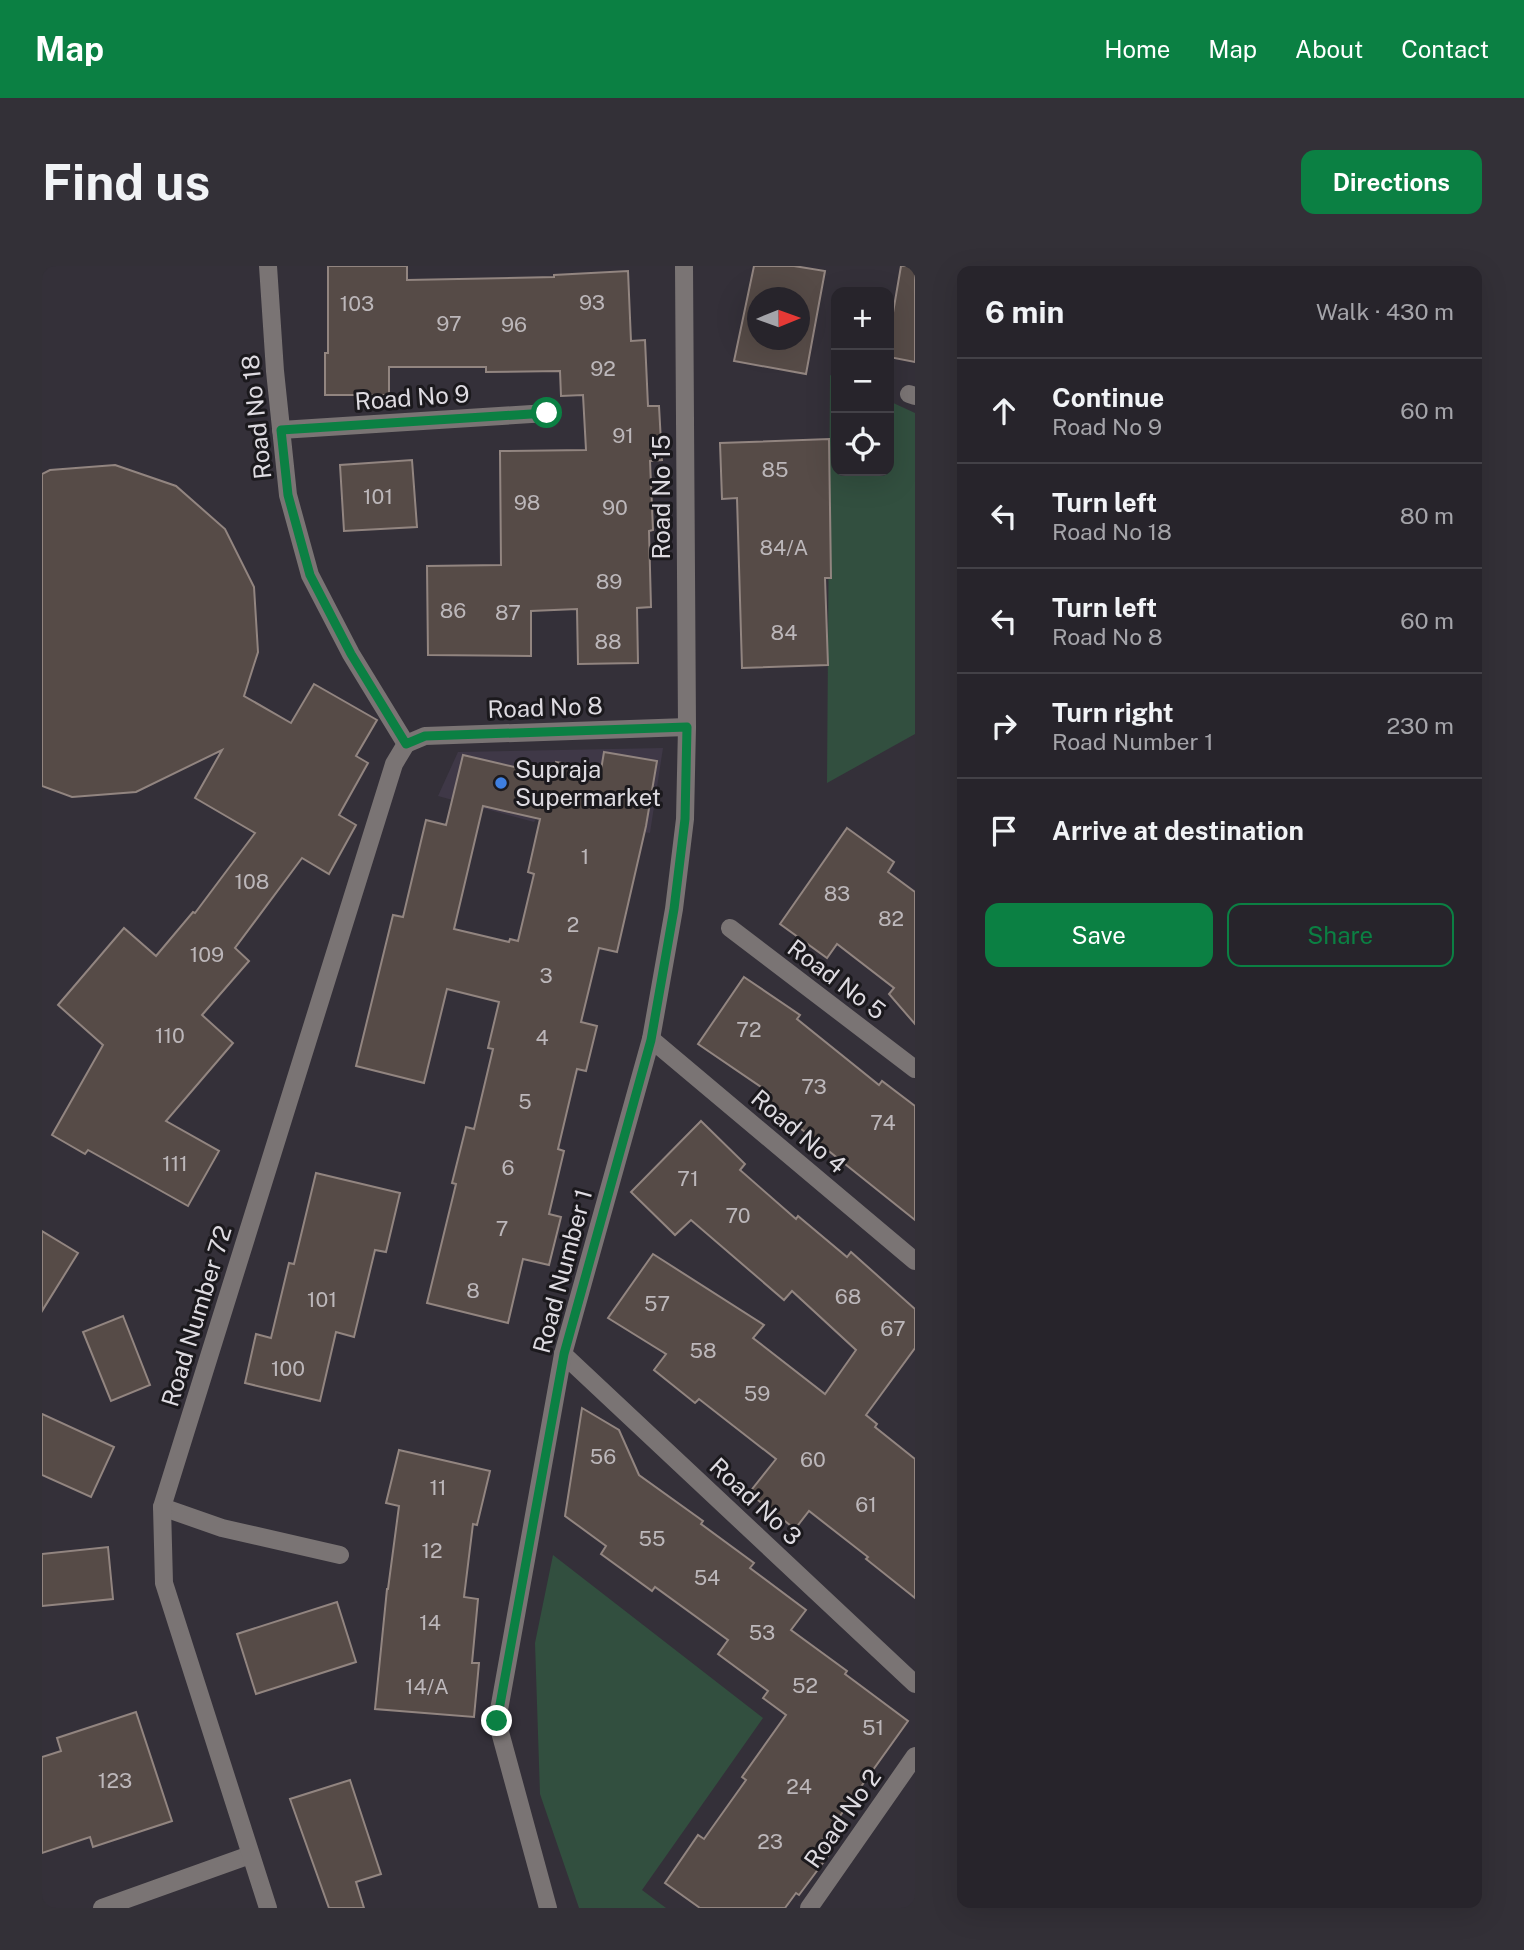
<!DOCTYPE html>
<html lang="en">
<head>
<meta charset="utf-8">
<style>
	:root { --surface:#27242b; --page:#333037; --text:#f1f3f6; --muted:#a4a4a9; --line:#434147; --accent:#0b8043 }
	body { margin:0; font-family:"Public Sans",sans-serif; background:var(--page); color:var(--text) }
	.controls { position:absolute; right:21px; top:21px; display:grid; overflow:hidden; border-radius:14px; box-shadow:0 7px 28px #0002 }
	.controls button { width:63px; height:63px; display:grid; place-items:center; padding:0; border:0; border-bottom:2px solid var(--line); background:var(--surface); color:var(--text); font:35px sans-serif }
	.compass { position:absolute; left:705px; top:21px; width:63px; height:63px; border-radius:50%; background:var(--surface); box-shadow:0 7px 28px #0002; rotate:89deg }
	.stop { position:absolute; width:21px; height:21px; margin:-16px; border:5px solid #0b8043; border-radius:50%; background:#fff }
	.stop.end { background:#0b8043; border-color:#fff; box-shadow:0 2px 7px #0008 }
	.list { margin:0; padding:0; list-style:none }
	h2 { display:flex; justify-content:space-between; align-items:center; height:91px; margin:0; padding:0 28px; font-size:30px }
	h2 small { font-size:23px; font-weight:400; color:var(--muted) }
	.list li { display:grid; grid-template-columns:46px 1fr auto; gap:21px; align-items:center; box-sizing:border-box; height:105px; padding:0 28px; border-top:2px solid var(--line) }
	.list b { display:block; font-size:26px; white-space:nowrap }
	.list p { margin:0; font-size:23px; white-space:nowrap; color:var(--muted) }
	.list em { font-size:23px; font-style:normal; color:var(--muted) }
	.actions { display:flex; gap:14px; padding:21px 28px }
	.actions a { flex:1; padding:16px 0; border:2px solid var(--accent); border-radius:14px; text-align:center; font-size:24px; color:var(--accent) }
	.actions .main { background:var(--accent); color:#fff }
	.icon { flex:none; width:38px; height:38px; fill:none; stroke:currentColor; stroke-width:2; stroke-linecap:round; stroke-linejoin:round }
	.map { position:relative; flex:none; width:873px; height:1642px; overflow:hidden; border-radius:14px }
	header { display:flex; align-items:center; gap:42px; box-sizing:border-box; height:98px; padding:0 35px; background:var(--accent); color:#fff }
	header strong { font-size:33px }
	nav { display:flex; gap:38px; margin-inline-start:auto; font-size:24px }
	.intro { display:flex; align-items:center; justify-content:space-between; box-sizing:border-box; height:168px; padding:0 42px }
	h1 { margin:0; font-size:49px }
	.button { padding:18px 32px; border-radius:14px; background:var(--accent); color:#fff; font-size:24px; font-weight:700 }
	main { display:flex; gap:42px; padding:0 42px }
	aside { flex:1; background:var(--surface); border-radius:14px; box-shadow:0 7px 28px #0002 }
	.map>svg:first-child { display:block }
	.built { fill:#3f3847 }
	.green { fill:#324f3f }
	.building { fill:#564b47; stroke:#928580; stroke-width:2; fill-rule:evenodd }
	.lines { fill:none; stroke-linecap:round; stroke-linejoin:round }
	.minor { stroke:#7a7474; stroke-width:18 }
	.route { stroke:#0b8043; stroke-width:9 }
	.shop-dot { fill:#3f7fe0; stroke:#1b191d; stroke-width:2.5 }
	.labels { text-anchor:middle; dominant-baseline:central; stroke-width:6; stroke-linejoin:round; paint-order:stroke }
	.number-label { font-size:21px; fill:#bcb7ba }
	.street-label { font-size:24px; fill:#dedbe1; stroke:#1b191d }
	.poi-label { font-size:24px; fill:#dedbe1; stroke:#1b191d; text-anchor:start }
</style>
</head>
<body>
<header>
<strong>Map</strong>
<nav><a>Home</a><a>Map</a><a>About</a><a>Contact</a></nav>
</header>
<div class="intro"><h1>Find us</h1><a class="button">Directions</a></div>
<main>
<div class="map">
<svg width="873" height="1642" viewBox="0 0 873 1642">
	<rect width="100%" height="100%" fill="#343039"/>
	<!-- built -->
	<path class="built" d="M621 482 608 567 498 548 492 556 396 530 416 486Z"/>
	<!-- green -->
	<g class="green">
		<path d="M788 109 794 112V205H847V135L873 147V468L785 517Z"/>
		<path d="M511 1289 721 1452 600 1624 624 1642H537L498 1528 493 1377Z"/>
	</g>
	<!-- building -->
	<g class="building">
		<path d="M286 0H365V14L512 11V9L586 5 589 75 603 74 606 140H617L620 194 608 195 611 264 607 265 609 341 595 342 596 397 536 398 535 343 489 345V390L386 389 385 300 459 299 458 185 544 184 541 129 519 130 518 105 444 106V101H347V129H283V87H286Z"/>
		<path d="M712 0H752L783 5 764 108 692 95ZM716 32H758V74H716Z"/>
		<path d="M859 0H873V96L847 91V70Z"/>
		<path d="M787 173 789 312H783L786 399 700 402 695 232 680 233 678 177Z"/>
		<path d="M370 194 375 261 302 265 298 199Z"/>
		<path d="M73 199 134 220 183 263 212 321 216 386 202 430 249 457 272 418 335 454 314 490 326 497 297 549 314 559 287 608 260 592 193 682 207 695 160 749 191 777 124 855 177 885 146 940 46 884 43 888 10 869 61 779 16 739 82 662 114 690 151 646 153 647 213 567 153 532 180 484 94 526 30 531 0 520V208L8 204Z"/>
		<path d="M562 486 615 495 604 560 575 686 557 682 539 756 555 760 544 805 535 803 516 883 522 885 507 948 519 951 507 999 481 993 466 1057 385 1037 414 918 410 917 424 861 432 863 451 783 446 782 457 736 405 723 382 817 314 800 351 649 361 651 384 554 404 559 421 489 511 510 514 496 559 504ZM441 540 498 553 486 606 492 608 476 675 468 673 467 676 412 663Z"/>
		<path d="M805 562 852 596 846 606 873 626V758L847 728 852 722 795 678 785 692 738 658Z"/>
		<path d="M702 711 758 749 755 753 837 819 840 815 873 840V954L723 834 728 827 656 778Z"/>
		<path d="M659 855 703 898 698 904 754 953 756 950 805 991 809 986 873 1043V1082L824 1149 835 1158 833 1161 873 1193V1332L824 1293 826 1291 767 1245 753 1263 707 1227 734 1193 657 1133 653 1137 612 1104 624 1088 566 1052 611 988 722 1059 711 1072 783 1128 814 1084 750 1025 742 1034 649 954 633 969 589 926Z"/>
		<path d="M274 907 358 927 344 986 333 984 312 1071 294 1066 278 1135 203 1117 214 1068 229 1072 247 997 252 998Z"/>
		<path d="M0 965 36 987 0 1045Z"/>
		<path d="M81 1050 108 1119 69 1135 41 1066Z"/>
		<path d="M540 1142 577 1164 597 1209 661 1255 659 1258 712 1297 708 1302 764 1344 749 1364 805 1405 803 1408 866 1455 778 1578 789 1586 757 1629 754 1627 743 1642H658L623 1617 656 1569 662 1573 704 1514 700 1511 744 1449 721 1432 726 1425 676 1388 686 1374 613 1321 610 1325 559 1288 564 1280 523 1250Z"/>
		<path d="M0 1148 72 1181 49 1231 0 1209Z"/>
		<path d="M357 1184 448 1205 435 1259 431 1258 422 1331 436 1333 430 1397H437L432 1451 333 1443 345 1323H346L357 1240 344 1237Z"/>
		<path d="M66 1281 71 1333 0 1340V1288Z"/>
		<path d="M295 1336 314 1396 214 1428 195 1368Z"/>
		<path d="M94 1446 130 1555 51 1581 48 1571 0 1587V1491L19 1485 15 1472Z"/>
		<path d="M308 1514 339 1608 314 1616 322 1642H287L248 1533Z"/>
	</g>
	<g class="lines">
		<!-- minor -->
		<g class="minor">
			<path d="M226 0 233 105 246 229 268 309 309 388 364 478"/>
			<path d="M867 128 873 130"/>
			<path d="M239 164 505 147"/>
			<path d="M364 478 383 470 645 461"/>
			<path d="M688 662 873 803"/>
			<path d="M609 773 873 995"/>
			<path d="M521 1088 873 1418"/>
			<path d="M120 1241 180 1262 298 1289"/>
			<path d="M60 1642 208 1589"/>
			<path d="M226 1642 122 1317 120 1241 352 498 364 478"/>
			<path d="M506 1642 455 1455 521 1088 609 773 632 643 643 553 645 461 642 0"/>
			<path d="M767 1642 873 1490"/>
		</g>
	</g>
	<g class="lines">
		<!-- route -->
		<path class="route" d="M455 1455 522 1088 609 774 632 643 643 553 645 461 383 470 364 478 309 388 268 309 246 229 239 164 505 147"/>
	</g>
	<!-- markers -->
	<circle class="shop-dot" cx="459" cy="517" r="7"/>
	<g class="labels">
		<!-- number labels -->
		<g class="number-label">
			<text x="550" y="36">93</text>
			<text x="315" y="37">103</text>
			<text x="407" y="57">97</text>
			<text x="472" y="58">96</text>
			<text x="561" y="102">92</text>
			<text x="581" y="169">91</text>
			<text x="733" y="203">85</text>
			<text x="336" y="230">101</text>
			<text x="485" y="236">98</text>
			<text x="573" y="241">90</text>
			<text x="742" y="281">84/A</text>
			<text x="567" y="315">89</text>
			<text x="411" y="344">86</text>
			<text x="466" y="346">87</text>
			<text x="742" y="366">84</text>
			<text x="566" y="375">88</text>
			<text x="543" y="590">1</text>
			<text x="210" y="615">108</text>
			<text x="795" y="627">83</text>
			<text x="849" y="652">82</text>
			<text x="531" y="658">2</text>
			<text x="165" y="688">109</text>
			<text x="504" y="709">3</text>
			<text x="707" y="763">72</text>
			<text x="128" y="769">110</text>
			<text x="500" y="771">4</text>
			<text x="772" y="820">73</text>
			<text x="483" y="835">5</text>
			<text x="841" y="856">74</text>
			<text x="133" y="897">111</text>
			<text x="466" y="901">6</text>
			<text x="646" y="912">71</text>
			<text x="696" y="949">70</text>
			<text x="460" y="962">7</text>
			<text x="431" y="1024">8</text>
			<text x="806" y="1030">68</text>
			<text x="280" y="1033">101</text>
			<text x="615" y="1037">57</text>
			<text x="851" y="1062">67</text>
			<text x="661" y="1084">58</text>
			<text x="246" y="1102">100</text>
			<text x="715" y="1127">59</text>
			<text x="561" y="1190">56</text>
			<text x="771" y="1193">60</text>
			<text x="396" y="1221">11</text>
			<text x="824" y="1238">61</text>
			<text x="610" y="1272">55</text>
			<text x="390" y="1284">12</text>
			<text x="665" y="1311">54</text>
			<text x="388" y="1356">14</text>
			<text x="720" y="1366">53</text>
			<text x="763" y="1419">52</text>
			<text x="385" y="1420">14/A</text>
			<text x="831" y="1461">51</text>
			<text x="73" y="1514">123</text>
			<text x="757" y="1520">24</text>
			<text x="728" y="1575">23</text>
		</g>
		<!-- street labels -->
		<g class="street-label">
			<text transform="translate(370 131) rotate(-4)">Road No 9</text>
			<text transform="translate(214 151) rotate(-96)">Road No 18</text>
			<text transform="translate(619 231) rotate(-90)">Road No 15</text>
			<text transform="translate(503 441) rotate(-2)">Road No 8</text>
			<text transform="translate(795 713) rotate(37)">Road No 5</text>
			<text transform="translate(757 865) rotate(40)">Road No 4</text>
			<text transform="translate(520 1005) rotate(-75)">Road Number 1</text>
			<text transform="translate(154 1050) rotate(-73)">Road Number 72</text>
			<text transform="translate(714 1235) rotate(43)">Road No 3</text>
			<text transform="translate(800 1552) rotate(-55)">Road No 2</text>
		</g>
		<!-- poi labels -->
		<g class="poi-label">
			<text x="473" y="503">Supraja<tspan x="473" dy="28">Supermarket</tspan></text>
		</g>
	</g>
</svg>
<div class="controls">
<button>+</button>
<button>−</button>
<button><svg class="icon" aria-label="locate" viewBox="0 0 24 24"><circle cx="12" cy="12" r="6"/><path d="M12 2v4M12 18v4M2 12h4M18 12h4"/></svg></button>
</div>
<svg class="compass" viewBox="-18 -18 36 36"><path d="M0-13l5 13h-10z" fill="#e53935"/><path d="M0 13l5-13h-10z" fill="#a4a4a9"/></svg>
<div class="stop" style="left:505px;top:147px"></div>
<div class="stop end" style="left:455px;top:1455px"></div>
</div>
<aside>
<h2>6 min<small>Walk · 430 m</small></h2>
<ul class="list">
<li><svg class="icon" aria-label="ahead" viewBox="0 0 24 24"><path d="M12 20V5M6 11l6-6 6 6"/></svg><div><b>Continue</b><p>Road No 9</p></div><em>60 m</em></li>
<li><svg class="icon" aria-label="left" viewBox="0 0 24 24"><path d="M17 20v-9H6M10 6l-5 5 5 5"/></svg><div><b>Turn left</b><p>Road No 18</p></div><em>80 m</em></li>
<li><svg class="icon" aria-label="left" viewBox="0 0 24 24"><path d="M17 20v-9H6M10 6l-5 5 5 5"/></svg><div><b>Turn left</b><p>Road No 8</p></div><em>60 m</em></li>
<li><svg class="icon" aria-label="right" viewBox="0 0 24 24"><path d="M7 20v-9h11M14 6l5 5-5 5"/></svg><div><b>Turn right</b><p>Road Number 1</p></div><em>230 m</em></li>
<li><svg class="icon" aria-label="arrive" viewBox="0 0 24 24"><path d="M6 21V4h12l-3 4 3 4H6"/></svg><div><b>Arrive at destination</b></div></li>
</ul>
<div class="actions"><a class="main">Save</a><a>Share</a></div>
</aside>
</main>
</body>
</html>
